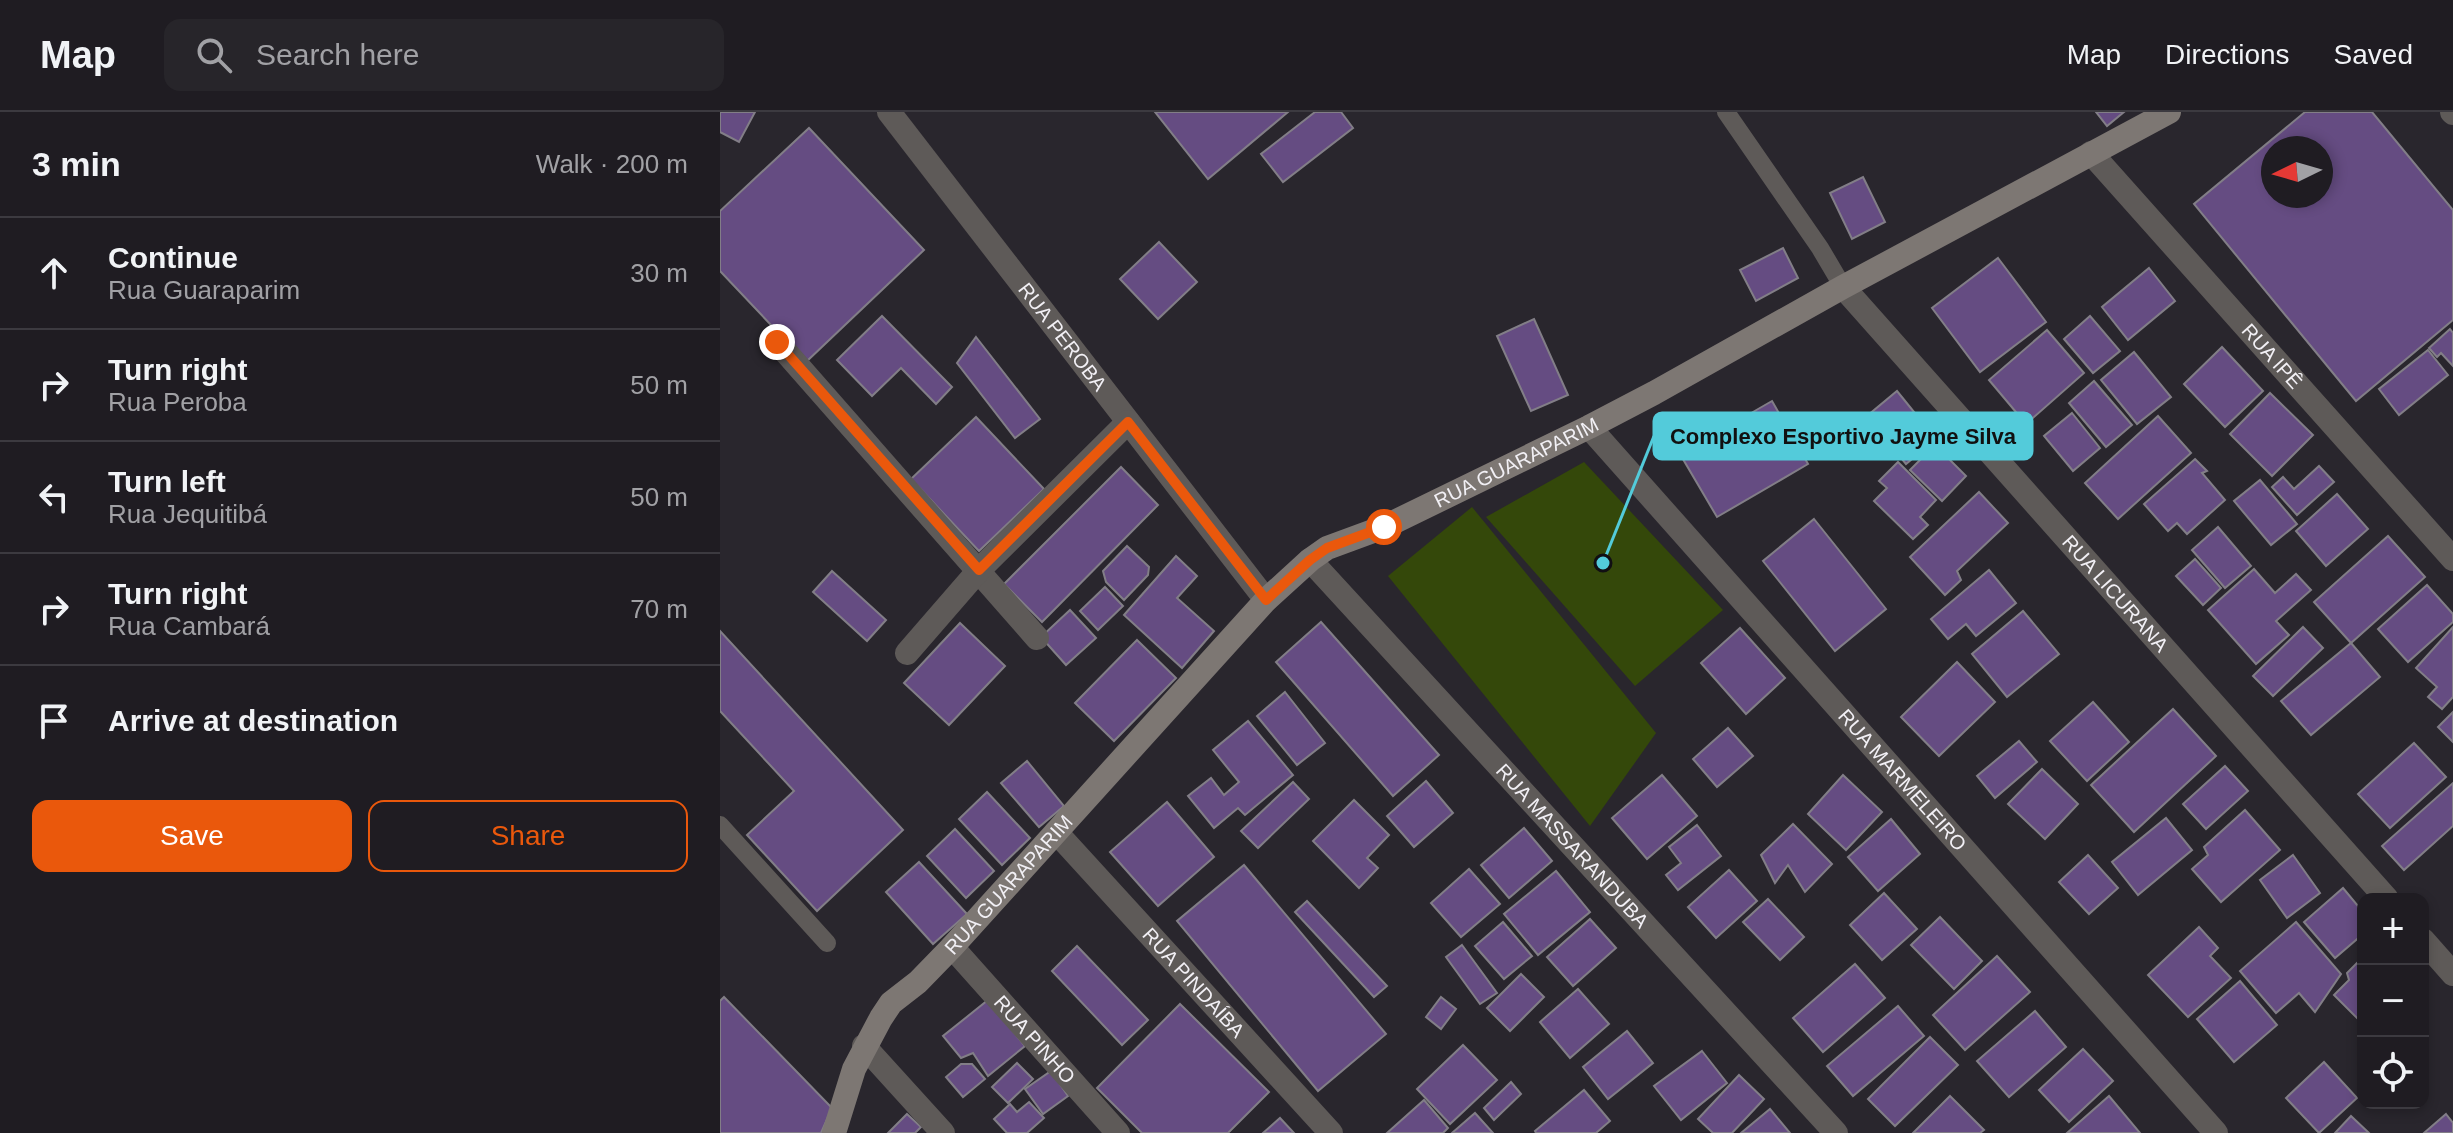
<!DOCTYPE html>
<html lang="en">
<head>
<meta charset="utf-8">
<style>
	:root { --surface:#1f1c22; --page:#27252a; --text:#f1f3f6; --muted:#a1a1a5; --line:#3c3a40; --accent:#ea580c }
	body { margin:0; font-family:Arial,sans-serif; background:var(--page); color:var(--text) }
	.controls { position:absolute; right:24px; bottom:24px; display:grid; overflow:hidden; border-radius:16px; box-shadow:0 4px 12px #0003 }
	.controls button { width:72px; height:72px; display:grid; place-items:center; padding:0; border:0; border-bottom:2px solid var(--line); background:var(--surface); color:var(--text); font:40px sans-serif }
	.compass { position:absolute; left:1541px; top:24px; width:72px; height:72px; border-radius:50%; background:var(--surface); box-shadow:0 4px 12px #0003; rotate:265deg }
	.stop { position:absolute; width:24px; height:24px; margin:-18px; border:6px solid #ea580c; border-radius:50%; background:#fff }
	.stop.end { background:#ea580c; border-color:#fff; box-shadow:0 2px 8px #0008 }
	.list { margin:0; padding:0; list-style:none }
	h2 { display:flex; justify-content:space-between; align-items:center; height:104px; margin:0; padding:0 32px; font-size:34px }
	h2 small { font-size:26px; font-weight:400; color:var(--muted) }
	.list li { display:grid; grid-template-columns:52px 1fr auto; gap:24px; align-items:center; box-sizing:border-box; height:112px; padding:0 32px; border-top:2px solid var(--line) }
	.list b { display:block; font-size:30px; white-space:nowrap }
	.list p { margin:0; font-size:26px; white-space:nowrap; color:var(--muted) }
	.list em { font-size:26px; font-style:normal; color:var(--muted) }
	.actions { display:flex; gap:16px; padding:24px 32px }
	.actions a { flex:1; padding:18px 0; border:2px solid var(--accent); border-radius:16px; text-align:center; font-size:28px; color:var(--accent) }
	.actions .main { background:var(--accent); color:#fff }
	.icon { flex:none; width:44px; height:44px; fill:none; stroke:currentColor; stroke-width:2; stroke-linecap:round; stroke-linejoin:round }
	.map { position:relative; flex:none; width:1733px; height:1021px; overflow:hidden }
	header { display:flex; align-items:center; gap:48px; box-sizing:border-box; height:112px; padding:0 40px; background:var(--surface); border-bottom:2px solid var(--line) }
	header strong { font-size:38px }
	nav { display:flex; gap:44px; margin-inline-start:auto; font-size:28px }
	.search { width:560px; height:72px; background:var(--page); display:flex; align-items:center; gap:20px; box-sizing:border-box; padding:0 28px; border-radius:16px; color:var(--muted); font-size:30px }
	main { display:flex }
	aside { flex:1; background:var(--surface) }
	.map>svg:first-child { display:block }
	.green { fill:#34480a }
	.building { fill:#654c82; stroke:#827e87; stroke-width:2; fill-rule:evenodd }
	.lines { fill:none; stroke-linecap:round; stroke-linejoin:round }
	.lane { stroke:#5e5a58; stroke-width:18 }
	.street { stroke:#5e5a58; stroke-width:24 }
	.secondary { stroke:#7d7773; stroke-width:24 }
	.route { stroke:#ea580c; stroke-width:10 }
	.labels { text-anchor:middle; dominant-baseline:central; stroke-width:8; stroke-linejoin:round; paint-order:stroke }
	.street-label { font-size:20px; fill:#f2f0f5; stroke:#110f13 }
	.leader { fill:none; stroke:#53cbda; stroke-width:3 }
	.callout-dot { fill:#53cbda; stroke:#110f13; stroke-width:3 }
	.callout { fill:#53cbda; stroke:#53cbda; stroke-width:3 }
	.callout-label { font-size:22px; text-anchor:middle; font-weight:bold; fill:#111 }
</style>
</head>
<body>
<header>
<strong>Map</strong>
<div class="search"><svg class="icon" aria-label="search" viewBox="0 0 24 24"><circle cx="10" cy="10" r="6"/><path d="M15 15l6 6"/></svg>Search here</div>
<nav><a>Map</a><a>Directions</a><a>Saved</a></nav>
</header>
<main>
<aside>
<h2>3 min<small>Walk · 200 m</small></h2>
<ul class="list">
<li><svg class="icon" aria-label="ahead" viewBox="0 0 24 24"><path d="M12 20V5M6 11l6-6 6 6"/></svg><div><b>Continue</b><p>Rua Guaraparim</p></div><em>30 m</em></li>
<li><svg class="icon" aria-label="right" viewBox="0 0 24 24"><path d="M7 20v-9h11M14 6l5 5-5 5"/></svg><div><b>Turn right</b><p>Rua Peroba</p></div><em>50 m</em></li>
<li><svg class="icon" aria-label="left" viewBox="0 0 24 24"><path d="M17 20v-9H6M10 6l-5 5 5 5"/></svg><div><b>Turn left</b><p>Rua Jequitibá</p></div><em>50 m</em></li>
<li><svg class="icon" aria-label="right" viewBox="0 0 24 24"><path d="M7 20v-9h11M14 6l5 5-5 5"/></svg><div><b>Turn right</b><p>Rua Cambará</p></div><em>70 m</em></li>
<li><svg class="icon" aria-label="arrive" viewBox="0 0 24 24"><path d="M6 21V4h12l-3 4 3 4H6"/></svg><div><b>Arrive at destination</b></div></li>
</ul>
<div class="actions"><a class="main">Save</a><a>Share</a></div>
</aside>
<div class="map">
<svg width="1733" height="1021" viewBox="0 0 1733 1021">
	<rect width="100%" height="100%" fill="#29262d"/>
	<!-- green -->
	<g class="green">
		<path d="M864 350 1003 498 915 574 766 405Z"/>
		<path d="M752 395 936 621 870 714 668 464Z"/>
	</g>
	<!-- building -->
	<g class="building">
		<path d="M0 0H35L19 30 0 20Z"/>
		<path d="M435 0H568L488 67Z"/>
		<path d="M595 0H621L633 16 563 70 541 42Z"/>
		<path d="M1376 0H1404L1387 14Z"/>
		<path d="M1585 0H1652L1733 98V208L1636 289 1474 92ZM1553 36H1601V84H1553Z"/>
		<path d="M89 16 204 138 86 250 0 159V99Z"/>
		<path d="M1143 65 1165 110 1132 127 1110 81Z"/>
		<path d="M439 130 477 170 438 207 400 167Z"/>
		<path d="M1063 136 1078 166 1036 189 1020 158Z"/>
		<path d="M1278 146 1326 210 1260 260 1212 196Z"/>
		<path d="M1429 156 1455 189 1408 228 1382 195Z"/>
		<path d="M162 204 232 275 216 292 181 256 152 284 117 248Z"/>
		<path d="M1370 204 1400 239 1373 261 1344 227Z"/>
		<path d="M814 207 848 283 811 299 777 224Z"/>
		<path d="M1730 217 1733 221V254L1721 241 1717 245 1709 236Z"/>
		<path d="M1327 218 1364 261 1306 312 1269 268Z"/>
		<path d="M256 225 320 307 295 326 237 251Z"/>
		<path d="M1502 235 1543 279 1505 315 1464 272Z"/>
		<path d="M1708 238 1728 263 1679 303 1659 277Z"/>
		<path d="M1414 240 1451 285 1417 312 1381 268Z"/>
		<path d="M1374 269 1412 313 1386 335 1349 291Z"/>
		<path d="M1177 279 1216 327 1186 352 1147 304Z"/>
		<path d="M1550 281 1593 323 1552 364 1510 322Z"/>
		<path d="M1052 289 1088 352 997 405 960 342Z"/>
		<path d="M1352 301 1380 336 1353 359 1324 324Z"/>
		<path d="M1438 304 1471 341 1398 407 1365 371Z"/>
		<path d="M256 305 324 377 259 439 191 367Z"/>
		<path d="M1215 333 1246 364 1222 389 1190 358Z"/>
		<path d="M1475 347 1487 359 1482 361 1505 388 1467 422 1457 411 1448 419 1424 392Z"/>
		<path d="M1178 350 1216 388 1200 405 1208 413 1193 427 1154 389 1167 376 1159 369Z"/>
		<path d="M1599 354 1614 370 1577 403 1552 375 1563 365 1574 377Z"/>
		<path d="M401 355 438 393 322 510 284 472Z"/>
		<path d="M1540 368 1577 412 1551 433 1514 389Z"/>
		<path d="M1259 380 1288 411 1237 459 1241 468 1225 483 1190 445Z"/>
		<path d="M1617 382 1648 417 1606 454 1576 419Z"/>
		<path d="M1094 407 1166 497 1115 539 1043 449Z"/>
		<path d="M1498 415 1531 454 1505 476 1472 438Z"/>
		<path d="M1668 424 1705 465 1631 531 1594 490Z"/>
		<path d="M407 434 429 455 428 463 404 488 386 470 383 459Z"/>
		<path d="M456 444 477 464 457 486 494 519 462 556 404 503Z"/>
		<path d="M1475 447 1501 476 1483 493 1456 464Z"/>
		<path d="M1534 457 1555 481 1576 462 1591 478 1556 509 1569 523 1536 552 1488 498Z"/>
		<path d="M1269 458 1296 491 1256 524 1246 512 1228 527 1211 507Z"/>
		<path d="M112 459 166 508 147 529 93 480Z"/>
		<path d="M1707 473 1733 502V510L1688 550 1658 517Z"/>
		<path d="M385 475 403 494 378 518 360 499Z"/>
		<path d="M350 498 376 526 346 553 321 525Z"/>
		<path d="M1303 499 1339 542 1287 585 1252 542Z"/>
		<path d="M601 510 719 643 673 684 556 550Z"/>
		<path d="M240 511 285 554 229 613 184 571Z"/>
		<path d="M1583 515 1603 536 1553 584 1533 564Z"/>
		<path d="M1733 515V585L1722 597 1708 585 1717 575 1696 556Z"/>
		<path d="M1020 516 1065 566 1026 602 981 551Z"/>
		<path d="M0 519 183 718 97 799 27 723 74 679 0 599Z"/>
		<path d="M417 528 456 566 394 629 355 591Z"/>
		<path d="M1631 531 1660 565 1591 623 1561 589Z"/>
		<path d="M1237 550 1275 590 1219 644 1181 605Z"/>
		<path d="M565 580 605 631 577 653 537 604Z"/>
		<path d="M1373 590 1409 630 1367 669 1330 629Z"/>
		<path d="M1453 597 1496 644 1414 720 1371 673Z"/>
		<path d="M1733 600V630L1718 615Z"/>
		<path d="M528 609 573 663 525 703 518 696 494 716 468 684 491 666 504 683 519 670 493 638Z"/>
		<path d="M1008 616 1033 644 997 675 973 647Z"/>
		<path d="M1299 629 1317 650 1275 686 1257 664Z"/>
		<path d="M1694 631 1726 665 1670 716 1638 682Z"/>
		<path d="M307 649 344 694 319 715 281 671Z"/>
		<path d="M1505 654 1528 679 1486 717 1463 692Z"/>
		<path d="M1322 657 1358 692 1325 727 1288 692Z"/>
		<path d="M942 663 977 704 927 747 892 706Z"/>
		<path d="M1123 663 1162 700 1126 738 1088 702Z"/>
		<path d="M706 669 733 701 694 735 667 704Z"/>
		<path d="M573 670 589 687 538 736 521 719Z"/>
		<path d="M1733 671V714L1684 758 1662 734Z"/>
		<path d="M267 680 310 726 282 753 239 707Z"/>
		<path d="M634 688 669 723 647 746 658 756 639 776 593 729Z"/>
		<path d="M447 690 494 745 438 794 390 740Z"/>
		<path d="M1525 698 1560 738 1501 790 1472 757 1488 743 1484 735Z"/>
		<path d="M1446 706 1472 738 1418 783 1392 750Z"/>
		<path d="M1171 707 1200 742 1158 779 1128 745Z"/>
		<path d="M1073 712 1112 752 1085 780 1068 753 1055 771 1041 743Z"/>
		<path d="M977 713 1001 744 958 778 946 763 961 751 949 735Z"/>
		<path d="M804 716 832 749 789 786 761 753Z"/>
		<path d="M235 717 274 759 246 786 207 744Z"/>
		<path d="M1368 743 1398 776 1369 802 1339 770Z"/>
		<path d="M1573 743 1600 781 1567 806 1540 768Z"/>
		<path d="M199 750 247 802 213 832 166 780Z"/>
		<path d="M524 753 666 922 598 979 457 809Z"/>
		<path d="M749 757 780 792 741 825 711 791Z"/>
		<path d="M1009 758 1037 789 996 826 968 795Z"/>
		<path d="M836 759 870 800 818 843 784 802Z"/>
		<path d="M1623 776 1643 800V822L1615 846 1584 810Z"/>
		<path d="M1164 781 1197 817 1162 848 1130 813Z"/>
		<path d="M1048 787 1084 825 1060 848 1023 810Z"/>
		<path d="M587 789 667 874 654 885 575 800Z"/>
		<path d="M1220 805 1262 849 1234 877 1191 833Z"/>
		<path d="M870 807 896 836 853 874 827 845Z"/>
		<path d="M783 810 812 844 784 867 755 834Z"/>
		<path d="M1576 810 1621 862 1595 900 1579 881 1556 901 1520 859Z"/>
		<path d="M1479 815 1498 836 1490 844 1511 866 1468 905 1428 863Z"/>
		<path d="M742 833 777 881 760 892 726 845Z"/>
		<path d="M357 834 428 908 402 933 332 859Z"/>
		<path d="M1277 844 1310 880 1245 938 1213 903Z"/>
		<path d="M1643 845V905L1639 908 1614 883 1629 868 1627 861Z"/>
		<path d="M1135 852 1165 886 1103 940 1073 906Z"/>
		<path d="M801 862 824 885 790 919 767 896Z"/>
		<path d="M1520 869 1557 913 1514 950 1477 907Z"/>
		<path d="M858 877 889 912 850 946 820 910Z"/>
		<path d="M4 885 112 996 101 1021H0V889Z"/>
		<path d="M721 885 736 897 721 917 706 905Z"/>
		<path d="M268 888 305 934 268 964 253 941 241 946 223 924Z"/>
		<path d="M460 892 549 980 508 1021H422L377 976Z"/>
		<path d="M1178 894 1204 924 1133 984 1107 954Z"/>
		<path d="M1315 899 1346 935 1289 985 1257 949Z"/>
		<path d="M907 919 933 951 888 987 863 955Z"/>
		<path d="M1210 925 1238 953 1175 1014 1148 987Z"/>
		<path d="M743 933 777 968 730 1012 697 977Z"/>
		<path d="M1363 937 1393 969 1349 1010 1319 978Z"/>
		<path d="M982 939 1007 971 961 1008 934 974Z"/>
		<path d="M1604 950 1637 986 1599 1021 1566 986Z"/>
		<path d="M297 951 313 967 288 991 272 975Z"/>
		<path d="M241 952H252L265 967 243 985 226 965Z"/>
		<path d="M331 959 348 984 323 1002 305 977Z"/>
		<path d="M1019 963 1044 987 1012 1021H993L978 1007Z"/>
		<path d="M791 970 801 982 774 1008 764 996Z"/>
		<path d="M864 978 890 1009 876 1021H816L815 1019Z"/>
		<path d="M1230 984 1264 1018 1260 1021H1193Z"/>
		<path d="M1389 984 1420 1021H1347Z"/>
		<path d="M704 988 728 1016 723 1021H667Z"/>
		<path d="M309 990 324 1006 307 1021H287L274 1007 290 992 297 1000Z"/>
		<path d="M1050 997 1070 1021H1021Z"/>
		<path d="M755 1001 773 1021H732Z"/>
		<path d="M187 1002 201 1015 195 1021H168Z"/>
		<path d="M1726 1002 1733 1011V1021H1704Z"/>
		<path d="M1631 1004 1649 1021H1615Z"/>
		<path d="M560 1006 574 1021H543Z"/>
	</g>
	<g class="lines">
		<!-- lane -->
		<g class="lane">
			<path d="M1006 0 1100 136 1123 175"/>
			<path d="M0 713 107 831"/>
		</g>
		<!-- street -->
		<g class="street">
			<path id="s1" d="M169 0 546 488"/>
			<path d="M1732 0 1733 1"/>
			<path id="s2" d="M1371 41 1733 447"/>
			<path id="s3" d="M1123 175 1667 787"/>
			<path d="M57 230 317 526"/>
			<path id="s4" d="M869 315 1496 1021"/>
			<path id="s5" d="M590 448 1116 1021"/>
			<path d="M187 541 259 458 408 310"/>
			<path id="s6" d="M336 720 611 1021"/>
			<path d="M1703 828 1733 862"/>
			<path id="s7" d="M232 835 398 1021"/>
			<path d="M144 934 223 1021"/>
		</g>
		<!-- secondary -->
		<path class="secondary" id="s8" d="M114 1021 134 957 161 906 171 891 198 870 232 835 546 488 590 448 607 436 664 415 869 315 934 281 1123 175 1449 0"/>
	</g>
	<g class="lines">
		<!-- route -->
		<path class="route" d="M57 230 259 458 408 310 546 488 590 448 607 436 664 415"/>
	</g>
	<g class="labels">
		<!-- street labels -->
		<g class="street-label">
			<text stroke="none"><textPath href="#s1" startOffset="284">RUA PEROBA</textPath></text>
			<text stroke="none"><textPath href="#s2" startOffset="272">RUA IPÊ</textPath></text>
			<text stroke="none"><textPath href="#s8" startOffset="982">RUA GUARAPARIM</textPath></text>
			<text stroke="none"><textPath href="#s3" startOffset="410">RUA LICURANA</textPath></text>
			<text stroke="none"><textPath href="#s4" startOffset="472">RUA MARMELEIRO</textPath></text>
			<text stroke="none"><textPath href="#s5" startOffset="388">RUA MASSARANDUBA</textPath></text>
			<text stroke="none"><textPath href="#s8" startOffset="310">RUA GUARAPARIM</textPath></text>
			<text stroke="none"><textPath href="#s6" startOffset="204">RUA PINDAÍBA</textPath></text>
			<text stroke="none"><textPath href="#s7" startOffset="124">RUA PINHO</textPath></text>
		</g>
	</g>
	<!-- callouts -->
	<path class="leader" d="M883 451L934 324"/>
	<circle class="callout-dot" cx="883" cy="451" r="8"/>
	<rect class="callout" x="934" y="301" width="378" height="46" rx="8"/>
	<g class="callout-label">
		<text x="1123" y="332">Complexo Esportivo Jayme Silva</text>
	</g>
</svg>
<div class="controls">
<button>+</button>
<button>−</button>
<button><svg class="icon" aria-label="locate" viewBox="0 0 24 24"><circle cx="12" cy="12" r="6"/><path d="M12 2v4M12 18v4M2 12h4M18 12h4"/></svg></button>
</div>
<svg class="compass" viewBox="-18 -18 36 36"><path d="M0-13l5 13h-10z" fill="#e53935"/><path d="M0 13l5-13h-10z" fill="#a1a1a5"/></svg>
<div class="stop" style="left:664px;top:415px"></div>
<div class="stop end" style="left:57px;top:230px"></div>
</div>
</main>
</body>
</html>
